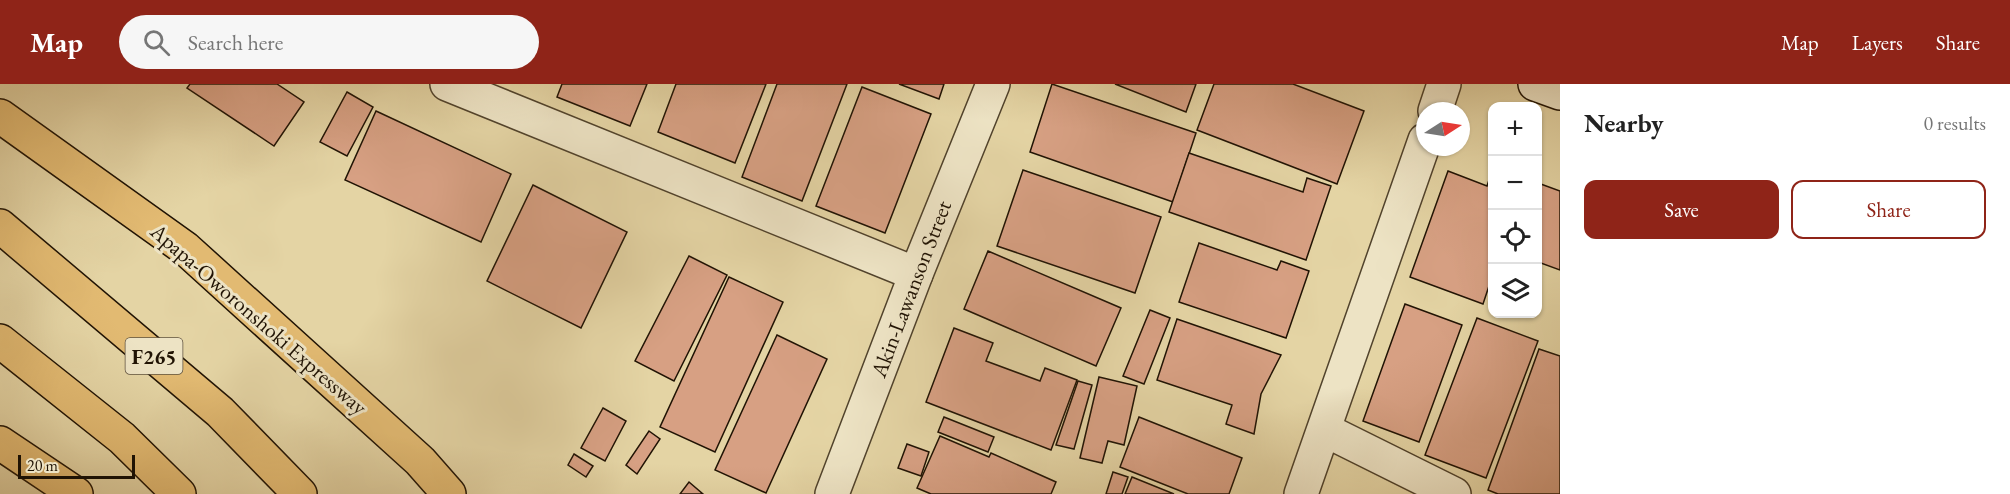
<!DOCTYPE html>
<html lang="en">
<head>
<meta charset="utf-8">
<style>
	:root { --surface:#fff; --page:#f6f6f6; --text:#222; --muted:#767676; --line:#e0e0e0; --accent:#8f2418 }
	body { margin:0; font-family:"EB Garamond",serif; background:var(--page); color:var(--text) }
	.controls { position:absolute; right:18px; top:18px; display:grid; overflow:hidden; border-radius:12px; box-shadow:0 2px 4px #0004 }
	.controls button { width:54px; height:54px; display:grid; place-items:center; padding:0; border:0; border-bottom:2px solid var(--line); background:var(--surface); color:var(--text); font:30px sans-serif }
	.compass { position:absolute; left:1416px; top:18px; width:54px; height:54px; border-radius:50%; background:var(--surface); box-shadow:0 2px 4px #0004; rotate:78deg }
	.scale { position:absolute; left:18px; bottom:15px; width:117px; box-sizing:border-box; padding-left:6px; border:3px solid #201304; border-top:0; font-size:16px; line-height:21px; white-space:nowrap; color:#201304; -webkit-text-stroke:4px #ede3c4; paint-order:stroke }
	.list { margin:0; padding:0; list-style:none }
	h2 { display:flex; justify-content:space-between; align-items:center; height:78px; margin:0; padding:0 24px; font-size:26px }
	h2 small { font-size:20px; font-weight:400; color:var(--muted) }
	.actions { display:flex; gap:12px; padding:18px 24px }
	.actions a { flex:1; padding:14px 0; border:2px solid var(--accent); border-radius:12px; text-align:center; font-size:21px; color:var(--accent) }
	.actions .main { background:var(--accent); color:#fff }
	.icon { flex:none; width:33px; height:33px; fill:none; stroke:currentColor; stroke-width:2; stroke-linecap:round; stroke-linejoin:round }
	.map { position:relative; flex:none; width:1560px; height:410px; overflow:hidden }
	header { display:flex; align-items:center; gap:36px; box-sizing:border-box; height:84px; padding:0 30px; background:var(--accent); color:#fff }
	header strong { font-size:28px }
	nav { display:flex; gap:33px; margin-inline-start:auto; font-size:21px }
	.search { width:420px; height:54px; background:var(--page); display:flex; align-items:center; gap:15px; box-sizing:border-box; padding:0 21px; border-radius:33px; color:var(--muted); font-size:22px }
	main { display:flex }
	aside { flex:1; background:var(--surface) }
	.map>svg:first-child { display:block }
	.building { fill:#d7a083; stroke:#201304; stroke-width:1.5 }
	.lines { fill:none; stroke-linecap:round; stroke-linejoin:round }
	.street-casing { stroke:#51432c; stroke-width:36 }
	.secondary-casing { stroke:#201304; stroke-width:36 }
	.primary-casing { stroke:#201304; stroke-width:36 }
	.highway-casing { stroke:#201304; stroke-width:36 }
	.street { stroke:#ede3c4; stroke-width:33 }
	.secondary { stroke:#ede3c4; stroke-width:33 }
	.primary { stroke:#e2ba72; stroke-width:33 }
	.highway { stroke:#e2ba72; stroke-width:33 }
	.labels { text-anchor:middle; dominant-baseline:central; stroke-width:6; stroke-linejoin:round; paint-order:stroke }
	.shield { fill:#ede3c4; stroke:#5e513e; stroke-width:1.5 }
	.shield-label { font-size:21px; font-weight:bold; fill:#201304 }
	.street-label { font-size:22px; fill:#201304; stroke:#ede3c4 }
</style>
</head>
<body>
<header>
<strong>Map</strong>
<div class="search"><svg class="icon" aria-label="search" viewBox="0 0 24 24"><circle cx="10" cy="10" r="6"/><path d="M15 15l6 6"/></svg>Search here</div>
<nav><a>Map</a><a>Layers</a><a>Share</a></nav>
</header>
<main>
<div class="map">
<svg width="1560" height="410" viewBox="0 0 1560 410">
	<rect width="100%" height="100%" fill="#e4d4a4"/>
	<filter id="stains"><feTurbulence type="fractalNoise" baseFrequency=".00333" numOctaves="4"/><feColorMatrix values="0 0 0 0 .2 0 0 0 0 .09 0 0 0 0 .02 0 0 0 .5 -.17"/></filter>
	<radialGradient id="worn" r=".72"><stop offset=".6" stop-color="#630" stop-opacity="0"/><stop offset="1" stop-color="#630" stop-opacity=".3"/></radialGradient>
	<!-- building -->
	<g class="building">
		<path d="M190 0H277L304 18 274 62 187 4Z"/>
		<path d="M562 0H647L630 42 557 13Z"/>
		<path d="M676 0H766L735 79 658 48Z"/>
		<path d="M777 0H847L802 117 742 93Z"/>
		<path d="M899 0H944L939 15Z"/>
		<path d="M1052 0 1196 49 1173 118 1030 68Z"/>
		<path d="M1115 0H1196L1186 28Z"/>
		<path d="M1214 0H1293L1364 27 1337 100 1197 46Z"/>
		<path d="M862 3 931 30 885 149 816 122Z"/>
		<path d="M347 8 373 23 347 72 320 58Z"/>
		<path d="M376 27 511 90 481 158 345 96Z"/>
		<path d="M1189 69 1303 108 1307 94 1331 102 1306 176 1169 128Z"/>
		<path d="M1023 86 1161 133 1135 209 997 162Z"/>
		<path d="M1448 87 1487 102 1492 87V193L1483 220 1410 193Z"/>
		<path d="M1538 99 1560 107V186L1538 178Z"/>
		<path d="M533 101 627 148 581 244 487 197Z"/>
		<path d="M1199 159 1277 186 1281 177 1309 187 1286 254 1179 218Z"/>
		<path d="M988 167 1121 224 1096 282 964 225Z"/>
		<path d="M689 172 727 191 674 297 635 277Z"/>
		<path d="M729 193 783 218 715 368 660 343Z"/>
		<path d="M1405 220 1462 241 1419 358 1363 337Z"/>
		<path d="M1150 226 1170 234 1144 300 1123 292Z"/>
		<path d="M1477 234 1538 257 1486 394 1425 371Z"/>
		<path d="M1177 235 1281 271 1261 310 1254 350 1226 340 1232 321 1157 296Z"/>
		<path d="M954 244 993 259 986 277 1040 297 1045 284 1077 296 1051 366 926 318Z"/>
		<path d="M777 251 827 275 766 409 715 386Z"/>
		<path d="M1539 265 1560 272V410H1498L1488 406Z"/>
		<path d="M1099 293 1137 302 1124 361 1108 357 1102 379 1080 374Z"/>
		<path d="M1078 297 1092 301 1074 365 1056 361Z"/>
		<path d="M603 324 626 337 605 377 581 364Z"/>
		<path d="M944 333 994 353 988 368 938 348Z"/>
		<path d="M1139 333 1242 374 1229 410H1188L1120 383Z"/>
		<path d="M649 347 660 355 637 390 626 381Z"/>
		<path d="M940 352 989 373 991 369 1056 398 1051 410H931L917 404Z"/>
		<path d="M907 360 929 368 921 392 898 384Z"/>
		<path d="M574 370 593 382 586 393 568 381Z"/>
		<path d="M1113 388 1128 393 1122 410H1106Z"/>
		<path d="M1132 393 1174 410H1125Z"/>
		<path d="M689 398 703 410H680Z"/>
	</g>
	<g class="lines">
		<defs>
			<g id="street">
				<path d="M447 0 916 190"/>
				<path d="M1435 27 1444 0"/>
				<path d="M1325 346 1454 410"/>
				<path d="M832 410 916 190 993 0"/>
				<path d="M1301 410 1425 56"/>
			</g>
			<path id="secondary" d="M1535 0 1560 9"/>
			<path id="primary" d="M0 32 186 165 420 377 449 410"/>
			<g id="highway">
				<path d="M0 142 220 328 300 410"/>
				<path d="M0 257 122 354 179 410"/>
				<path d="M0 359 76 410"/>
			</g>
		</defs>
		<!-- street casing -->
		<use href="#street" class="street-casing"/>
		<!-- secondary casing -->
		<use href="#secondary" class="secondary-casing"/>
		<!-- primary casing -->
		<use href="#primary" class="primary-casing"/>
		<!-- highway casing -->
		<use href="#highway" class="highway-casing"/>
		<!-- street -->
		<use href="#street" class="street"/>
		<!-- secondary -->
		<use href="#secondary" class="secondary"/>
		<!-- primary -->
		<use href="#primary" class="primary"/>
		<!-- highway -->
		<use href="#highway" class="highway"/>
	</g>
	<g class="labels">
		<!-- shield labels -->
		<rect class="shield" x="125.5" y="254" width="57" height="36" rx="4.5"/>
		<g class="shield-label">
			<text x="154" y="272">F265</text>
		</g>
		<!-- street labels -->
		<g class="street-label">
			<text transform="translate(911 205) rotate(-69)">Akin-Lawanson Street</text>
			<text transform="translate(259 235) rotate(41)">Apapa-Oworonshoki Expressway</text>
		</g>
	</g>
	<rect width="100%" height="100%" filter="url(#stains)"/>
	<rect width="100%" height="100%" fill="url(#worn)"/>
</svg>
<div class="controls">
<button>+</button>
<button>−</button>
<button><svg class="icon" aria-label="locate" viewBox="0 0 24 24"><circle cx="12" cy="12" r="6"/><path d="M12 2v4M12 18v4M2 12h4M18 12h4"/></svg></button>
<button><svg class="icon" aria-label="layers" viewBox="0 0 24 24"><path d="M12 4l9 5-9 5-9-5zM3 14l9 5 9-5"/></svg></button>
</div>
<svg class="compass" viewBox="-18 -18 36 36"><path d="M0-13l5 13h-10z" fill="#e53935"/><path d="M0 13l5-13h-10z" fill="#767676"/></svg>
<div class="scale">20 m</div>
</div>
<aside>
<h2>Nearby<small>0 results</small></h2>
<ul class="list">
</ul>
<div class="actions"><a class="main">Save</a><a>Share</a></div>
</aside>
</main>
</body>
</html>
